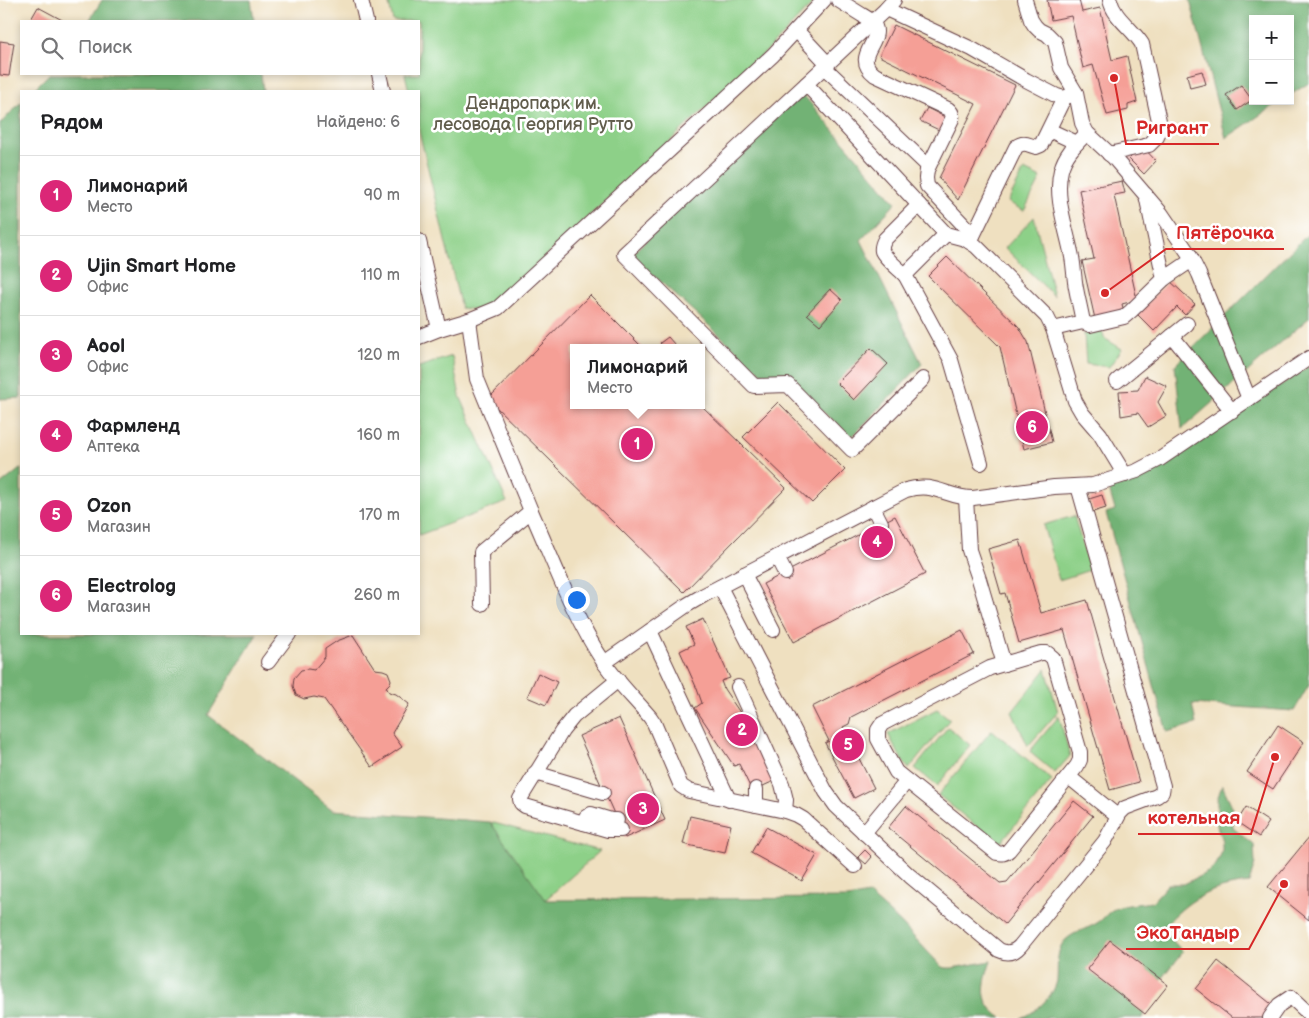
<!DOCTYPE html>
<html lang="ru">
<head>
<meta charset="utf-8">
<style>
	:root { --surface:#fff; --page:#f6f6f6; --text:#202124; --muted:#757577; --line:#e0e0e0; --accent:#db2777 }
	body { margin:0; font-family:"Balsamiq Sans",sans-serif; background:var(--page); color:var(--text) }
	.controls { position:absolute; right:15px; top:15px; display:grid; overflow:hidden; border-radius:0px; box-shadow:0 2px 8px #0003 }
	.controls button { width:45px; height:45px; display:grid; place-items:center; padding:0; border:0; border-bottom:1px solid var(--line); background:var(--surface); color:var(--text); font:25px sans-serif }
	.you { position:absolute; left:576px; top:599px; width:18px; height:18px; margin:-12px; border:4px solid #fff; border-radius:50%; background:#1a73e8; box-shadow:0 0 0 8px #1a73e833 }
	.badge { display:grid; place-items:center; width:32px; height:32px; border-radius:50%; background:var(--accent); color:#fff; font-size:16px; font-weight:700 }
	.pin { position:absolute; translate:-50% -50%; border:2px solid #fff; box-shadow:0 1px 5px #0006 }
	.popup { position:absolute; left:570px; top:344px; width:135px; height:65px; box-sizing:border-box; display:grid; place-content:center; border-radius:0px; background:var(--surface); filter:drop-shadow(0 1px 4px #0005); font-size:16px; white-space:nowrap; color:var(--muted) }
	.popup b { font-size:19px; color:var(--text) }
	.popup::after { content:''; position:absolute; left:50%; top:100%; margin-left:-10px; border:10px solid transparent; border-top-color:var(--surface) }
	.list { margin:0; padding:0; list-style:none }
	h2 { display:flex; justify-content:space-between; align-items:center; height:65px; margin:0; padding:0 20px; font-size:21px }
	h2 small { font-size:16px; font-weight:400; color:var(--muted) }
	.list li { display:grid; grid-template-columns:32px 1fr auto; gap:15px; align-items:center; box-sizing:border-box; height:80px; padding:0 20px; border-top:1px solid var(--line) }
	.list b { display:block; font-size:19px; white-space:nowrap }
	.list p { margin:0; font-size:16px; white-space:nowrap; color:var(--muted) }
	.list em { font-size:16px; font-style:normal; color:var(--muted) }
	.icon { flex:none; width:28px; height:28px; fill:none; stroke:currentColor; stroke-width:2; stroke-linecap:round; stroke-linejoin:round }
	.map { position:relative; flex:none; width:1309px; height:1018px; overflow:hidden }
	.search { position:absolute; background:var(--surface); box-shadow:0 2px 8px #0003; left:20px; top:20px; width:400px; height:55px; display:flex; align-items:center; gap:12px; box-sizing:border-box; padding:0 18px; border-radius:0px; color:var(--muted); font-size:19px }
	.panel { position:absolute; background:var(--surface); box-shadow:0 2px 8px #0003; left:20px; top:90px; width:400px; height:545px; border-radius:0px }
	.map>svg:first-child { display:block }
	.green { fill:#8dd088; stroke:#6c785a }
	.forest { fill:#72b274; stroke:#5e6850 }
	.building { fill:#f59f96 }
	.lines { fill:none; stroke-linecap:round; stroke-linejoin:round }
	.minor-casing { stroke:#633c41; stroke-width:16 }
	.minor { stroke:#fff; stroke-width:14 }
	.labels { text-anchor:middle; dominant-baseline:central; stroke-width:5; stroke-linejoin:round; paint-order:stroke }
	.park-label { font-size:18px; fill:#615d4c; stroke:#fff }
	.leader { fill:none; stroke:#d62828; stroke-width:2 }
	.callout-dot { fill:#d62828; stroke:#fff; stroke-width:2 }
	.callout-label { font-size:19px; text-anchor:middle; font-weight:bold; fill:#d62828; stroke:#fff; stroke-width:5; stroke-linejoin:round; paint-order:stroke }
</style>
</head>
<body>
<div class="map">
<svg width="1309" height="1018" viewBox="0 0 1309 1018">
	<rect width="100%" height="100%" fill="#fff"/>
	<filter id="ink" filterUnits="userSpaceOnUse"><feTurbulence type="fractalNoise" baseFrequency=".02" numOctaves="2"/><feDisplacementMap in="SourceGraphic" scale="10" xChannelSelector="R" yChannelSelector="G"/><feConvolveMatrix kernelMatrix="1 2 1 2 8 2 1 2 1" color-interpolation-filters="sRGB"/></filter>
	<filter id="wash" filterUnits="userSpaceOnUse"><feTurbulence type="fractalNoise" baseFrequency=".0096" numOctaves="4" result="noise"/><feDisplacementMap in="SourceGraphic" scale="20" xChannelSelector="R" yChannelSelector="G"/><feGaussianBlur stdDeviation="1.12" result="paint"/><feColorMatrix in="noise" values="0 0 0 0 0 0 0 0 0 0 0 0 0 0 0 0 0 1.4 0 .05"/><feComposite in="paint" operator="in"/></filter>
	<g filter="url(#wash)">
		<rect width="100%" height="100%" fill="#efe0c0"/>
		<!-- green -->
		<g class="green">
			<path d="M388 0H816L768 50 487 311 461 308 419 131V91H409L405 74H419V21H393Z"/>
			<path d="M1024 170 1041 178 1024 211 1008 202Z"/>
			<path d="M1034 217 1054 296 1005 248Z"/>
			<path d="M1102 330 1104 338 1122 349 1109 367 1086 364 1084 334Z"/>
			<path d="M452 356 460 396 507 502 419 535V367Z"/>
			<path d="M1074 516 1090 570 1059 580 1043 525Z"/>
			<path d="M1046 669 1058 712 1028 746 1012 712Z"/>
			<path d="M937 709 950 719 909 769 902 760 888 734Z"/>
			<path d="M1059 716 1070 756 1055 773 1032 754 1030 751Z"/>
			<path d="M948 727 970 745 937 786 915 768Z"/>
			<path d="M992 730 1052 780 1001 842H996L938 795Z"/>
			<path d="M490 822 600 851 545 900Z"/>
		</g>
		<!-- forest -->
		<g class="forest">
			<path d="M102 0H251L254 21H89Z"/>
			<path d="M1190 0H1309V83L1290 95V19H1253V101H1281L1226 138Z"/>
			<path d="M49 74H261L263 91H32Z"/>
			<path d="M800 91 896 203 861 240 922 364 852 437 786 380 767 378 631 255Z"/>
			<path d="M21 102V398L0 399V124Z"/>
			<path d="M1309 233V318L1182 429 1175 365Z"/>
			<path d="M1309 366V685L1294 711 1192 704 1196 724 1167 732 1106 513 1115 510 1109 489 1140 479Z"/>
			<path d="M20 469H21V634H257L208 715 333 810 490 822 546 900 848 898 868 894 900 922 942 967 947 968H952L991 961C983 985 978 1002 1002 1018H0V485Z"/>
			<path d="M1222 785 1233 808V828L1254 845 1255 863 1249 883C1210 887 1188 899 1162 929L1183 952C1168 972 1148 993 1142 1018H1021C1034 1014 1055 995 1057 980 1058 969 1056 957 1061 946 1068 932 1088 930 1100 921 1105 917 1108 912 1114 909 1126 904 1140 904 1152 902L1168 884H1184L1208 872 1216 865 1222 852V841L1217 826V800Z"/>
		</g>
		<g id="blocks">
			<!-- building -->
			<g class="building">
				<path d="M1047 0H1079L1082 12 1100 8 1112 60 1127 56 1137 102 1128 105V110L1107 115 1093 65 1083 68 1071 16 1051 20Z"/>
				<path d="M38 7 64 21H30Z"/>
				<path d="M894 25 1015 85 958 200 939 178 976 104 879 56Z"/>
				<path d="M0 41 14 43 9 76 0 75Z"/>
				<path d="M1202 71 1206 84 1190 88 1187 75Z"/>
				<path d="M1241 85 1252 100 1237 110 1226 95Z"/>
				<path d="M927 108 947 118 941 131 920 121Z"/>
				<path d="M1142 146 1156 161 1144 174 1129 159Z"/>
				<path d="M1122 181 1125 193 1114 195 1137 300 1122 304 1124 312 1095 319 1082 261 1094 259 1079 190Z"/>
				<path d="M947 257 1019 327 1028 342 1052 442 1024 449 1000 347 928 276Z"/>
				<path d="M1169 280 1195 304 1185 315 1177 307 1154 331 1137 314Z"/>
				<path d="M830 289 842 300 820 325 807 314Z"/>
				<path d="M590 295 643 348H573V405H701L786 488 684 592 488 399Z"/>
				<path d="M668 337 675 345 671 348H664L660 343Z"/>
				<path d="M871 348 888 364 854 400 837 383Z"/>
				<path d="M1145 376 1167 386 1158 402 1166 416 1148 427 1138 413 1121 416 1119 391 1138 390Z"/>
				<path d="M778 402 845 470 812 503 743 437Z"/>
				<path d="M1102 495 1106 508 1093 512 1089 499Z"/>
				<path d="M895 516 925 574 794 642 763 584Z"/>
				<path d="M1020 540 1041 613 1087 600 1139 782 1110 790 1064 630 1019 643 1005 593 1001 594 988 549Z"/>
				<path d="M703 619 730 678 721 681 724 689 749 726 774 781 752 791 739 764 734 766 695 708 702 703 697 689 680 651 694 644 686 627Z"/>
				<path d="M962 630 974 654 851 717 849 724 843 727 874 788 854 798 825 743 829 741 812 707Z"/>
				<path d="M353 635 375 669 383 670 388 672 391 680 390 683 386 687 389 692 396 694 409 704 392 733 402 747 372 767 324 699 314 697 304 699 296 695 293 686 294 678 301 670 308 669 314 670 325 657V649L337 641Z"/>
				<path d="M538 673 557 682 546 705 527 697Z"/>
				<path d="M619 718 665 820 625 838 579 736Z"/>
				<path d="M1278 725 1304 742 1273 789 1247 772Z"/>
				<path d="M1074 801 1093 816 1005 924 888 828 906 806 1000 883 1007 882Z"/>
				<path d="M1246 807 1269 822 1259 837 1237 822Z"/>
				<path d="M690 816 731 825 725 853 683 844Z"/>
				<path d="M766 827 817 855 802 881 751 853Z"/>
				<path d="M1309 837V920L1268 887Z"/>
				<path d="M865 850 872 857 866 864 858 857Z"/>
				<path d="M1110 940 1168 985 1145 1014 1087 969Z"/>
				<path d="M1218 961 1275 1007 1266 1018H1232L1196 989Z"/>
			</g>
		</g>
	</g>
	<g filter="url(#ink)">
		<use href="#blocks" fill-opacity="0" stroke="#633c41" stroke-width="1"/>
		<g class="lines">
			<defs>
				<g id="minor">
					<path d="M361 0 366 21"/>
					<path d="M838 0C846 5 854 10 862 15 865 17 870 19 872 22 888 40 849 55 875 75L948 109C952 112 953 114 952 119L927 170 926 178 927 186 973 235"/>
					<path d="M894 0 886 9 972 49 1026 80 1057 96 1064 98 1076 93"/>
					<path d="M1025 0 1031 20 1035 26 1039 30 1047 34 1055 42 1061 68 1076 93 1082 123 1087 133 1113 157 1161 213 1189 254 1199 274 1249 399"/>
					<path d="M886 9 806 84 946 234 965 239 976 246 1047 317 1053 329 1075 401 1082 413 1100 434 1125 475"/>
					<path d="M796 30 828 64"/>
					<path d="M824 67 928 166"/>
					<path d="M379 74 383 91"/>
					<path d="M806 84 624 254 754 386 788 385 852 450 923 379"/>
					<path d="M1049 130 1077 143"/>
					<path d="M1087 133C1076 144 1065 154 1061 170 1054 197 1067 230 1072 257 1074 268 1074 278 1076 288 1078 299 1081 311 1083 322L1090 325 1124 317 1131 311 1164 279 1192 260"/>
					<path d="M1109 154 1149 145 1157 137 1160 125 1142 44C1132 28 1114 18 1110 0"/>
					<path d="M1146 195 1164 279"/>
					<path d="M946 234 905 275 951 360 981 463"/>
					<path d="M419 241 439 329 469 320 498 308 773 55 824 0"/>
					<path d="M970 242 1016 147C1024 141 1028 145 1036 147L1041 145 1064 98"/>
					<path d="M905 275C899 269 885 258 882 251 881 246 883 243 885 239L919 205"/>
					<path d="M469 320 477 379 531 511 481 552 482 604"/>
					<path d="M1053 329 1083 322"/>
					<path d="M1172 336 1232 411"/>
					<path d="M419 337 439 329"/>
					<path d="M1117 381 1187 324"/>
					<path d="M966 498 969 550 979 579 1004 664"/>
					<path d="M873 507 881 523"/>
					<path d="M531 511C553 560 573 616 603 661 616 681 634 698 650 717L654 723 681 786 689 791 785 811 796 815 803 819 855 866"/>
					<path d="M777 557 785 573"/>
					<path d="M744 574 773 630"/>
					<path d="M720 587 826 792 836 806 910 876 999 950C1007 954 1014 953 1020 946L1105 841 1120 813 1125 808 1157 796 1162 792 1163 786 1078 486"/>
					<path d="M650 631 729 800"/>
					<path d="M1041 653H1047L1053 658 1080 752V760L1077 766 1009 850C1005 854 1002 854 997 853L896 772 878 739V730L882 724 990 668Z"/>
					<path d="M268 662 289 634"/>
					<path d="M604 663 687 605 704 595 906 490C935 481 946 498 973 498L1054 487 1093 485 1137 471 1160 459 1309 358"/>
					<path d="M618 680 574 716 562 731 520 799 521 803 525 806 608 830H621"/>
					<path d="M738 687 782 784 786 800 785 811"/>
					<path d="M535 773 603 793"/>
					<path d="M1069 777 1117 816"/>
					<path d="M756 789V805"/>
					<path d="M584 823 586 817 591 814 611 820H617"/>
					<path d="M864 833 907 781"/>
					<path d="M1270 1018 1279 1005 1291 997 1309 1014"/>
				</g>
			</defs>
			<!-- minor casing -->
			<use href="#minor" class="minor-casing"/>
			<!-- minor -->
			<use href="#minor" class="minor"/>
		</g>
	</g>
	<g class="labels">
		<!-- park labels -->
		<g class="park-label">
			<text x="533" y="103">Дендропарк им.<tspan x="533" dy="21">лесовода Георгия Рутто</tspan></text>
		</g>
	</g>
	<!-- callouts -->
	<path class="leader" d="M1114 78L1126 144H1219M1105 293L1166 249H1284M1275 757L1251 834H1138M1284 884L1249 949H1126"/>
	<g class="callout-dot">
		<circle cx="1114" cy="78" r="5"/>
		<circle cx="1105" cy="293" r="5"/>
		<circle cx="1275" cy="757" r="5"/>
		<circle cx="1284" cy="884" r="5"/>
	</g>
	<g class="callout-label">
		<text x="1172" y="134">Ригрант</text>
		<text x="1225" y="239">Пятёрочка</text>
		<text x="1194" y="824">котельная</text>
		<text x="1188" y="939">ЭкоТандыр</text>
	</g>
</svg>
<div class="controls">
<button>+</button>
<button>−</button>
</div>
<div class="you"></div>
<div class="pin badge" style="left:637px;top:444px">1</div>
<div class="popup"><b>Лимонарий</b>Место</div>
<div class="pin badge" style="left:742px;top:730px">2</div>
<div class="pin badge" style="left:643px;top:809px">3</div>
<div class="pin badge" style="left:877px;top:542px">4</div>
<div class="pin badge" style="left:848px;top:745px">5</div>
<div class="pin badge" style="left:1032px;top:427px">6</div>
<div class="search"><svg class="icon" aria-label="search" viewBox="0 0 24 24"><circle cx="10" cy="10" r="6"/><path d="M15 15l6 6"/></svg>Поиск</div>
<section class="panel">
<h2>Рядом<small>Найдено: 6</small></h2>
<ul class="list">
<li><span class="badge">1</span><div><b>Лимонарий</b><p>Место</p></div><em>90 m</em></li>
<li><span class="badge">2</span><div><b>Ujin Smart Home</b><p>Офис</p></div><em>110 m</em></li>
<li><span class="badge">3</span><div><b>Aool</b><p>Офис</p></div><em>120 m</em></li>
<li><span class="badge">4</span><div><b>Фармленд</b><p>Аптека</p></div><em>160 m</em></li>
<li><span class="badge">5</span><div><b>Ozon</b><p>Магазин</p></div><em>170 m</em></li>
<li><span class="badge">6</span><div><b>Electrolog</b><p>Магазин</p></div><em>260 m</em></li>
</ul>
</section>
</div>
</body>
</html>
